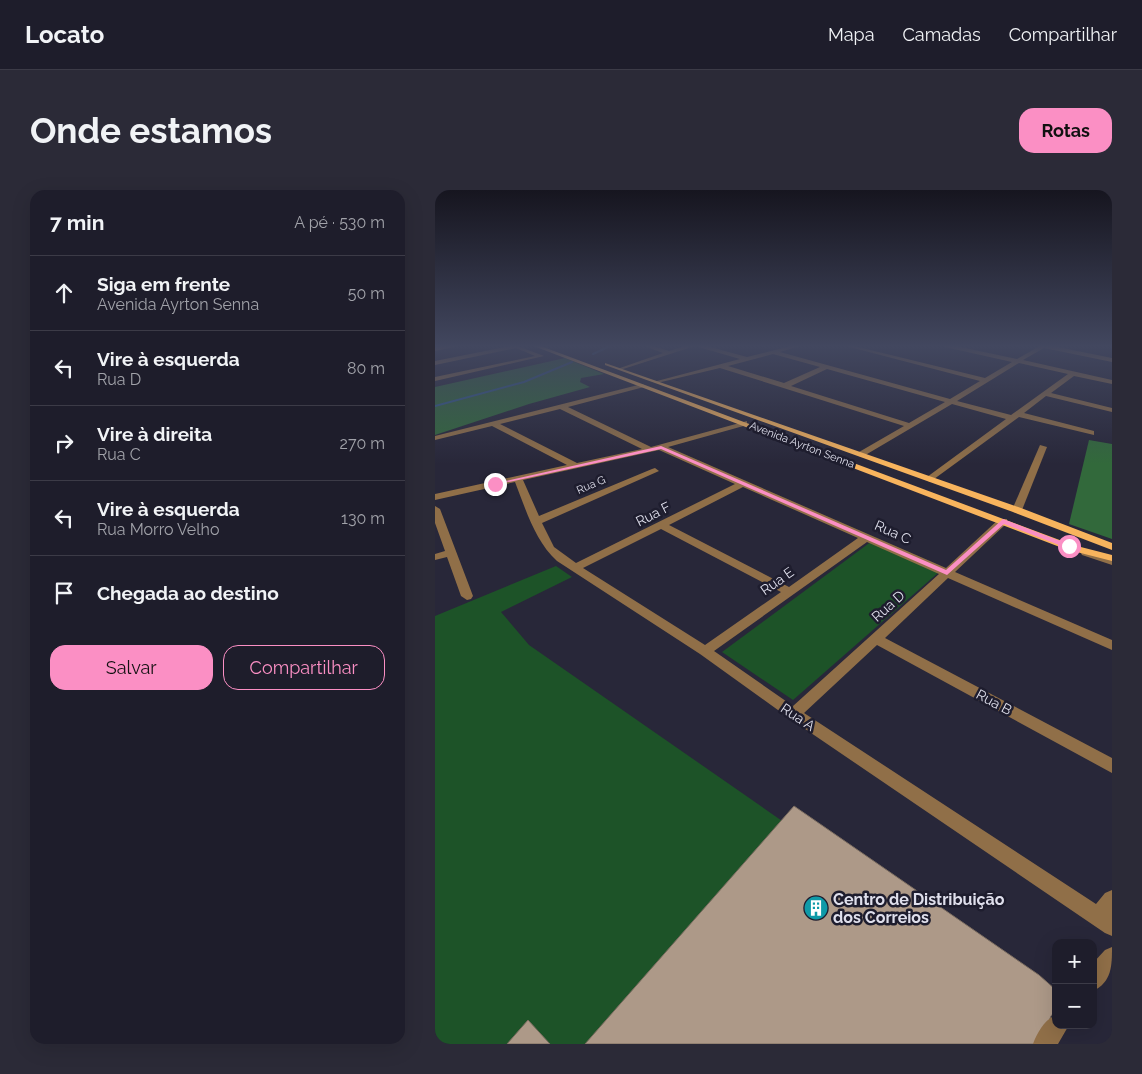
<!DOCTYPE html>
<html lang="pt">
<head>
<meta charset="utf-8">
<style>
	:root { --surface:#1e1d2b; --page:#2b2a37; --text:#f1f3f6; --muted:#a1a2a9; --line:#3c3b47; --accent:#fb8fc4 }
	body { margin:0; font-family:Raleway,sans-serif; background:var(--page); color:var(--text) }
	.controls { position:absolute; right:15px; bottom:15px; display:grid; overflow:hidden; border-radius:10px; box-shadow:0 5px 20px #0002 }
	.controls button { width:45px; height:45px; display:grid; place-items:center; padding:0; border:0; border-bottom:1px solid var(--line); background:var(--surface); color:var(--text); font:25px sans-serif }
	.stop { position:absolute; width:15px; height:15px; margin:-11px; border:4px solid #fb8fc4; border-radius:50%; background:#fff }
	.stop.end { background:#fb8fc4; border-color:#fff; box-shadow:0 1px 5px #0008 }
	.list { margin:0; padding:0; list-style:none }
	h2 { display:flex; justify-content:space-between; align-items:center; height:65px; margin:0; padding:0 20px; font-size:21px }
	h2 small { font-size:16px; font-weight:400; color:var(--muted) }
	.list li { display:grid; grid-template-columns:32px 1fr auto; gap:15px; align-items:center; box-sizing:border-box; height:75px; padding:0 20px; border-top:1px solid var(--line) }
	.list b { display:block; font-size:19px; white-space:nowrap }
	.list p { margin:0; font-size:16px; white-space:nowrap; color:var(--muted) }
	.list em { font-size:16px; font-style:normal; color:var(--muted) }
	.actions { display:flex; gap:10px; padding:15px 20px }
	.actions a { flex:1; padding:11px 0; border:1px solid var(--accent); border-radius:15px; text-align:center; font-size:18px; color:var(--accent) }
	.actions .main { background:var(--accent); color:#111 }
	.icon { flex:none; width:28px; height:28px; fill:none; stroke:currentColor; stroke-width:2; stroke-linecap:round; stroke-linejoin:round }
	.map { position:relative; flex:none; width:677px; height:854px; overflow:hidden; border-radius:15px }
	header { display:flex; align-items:center; gap:30px; box-sizing:border-box; height:70px; padding:0 25px; background:var(--surface); border-bottom:1px solid var(--line) }
	header strong { font-size:24px }
	nav { display:flex; gap:28px; margin-inline-start:auto; font-size:18px }
	.intro { display:flex; align-items:center; justify-content:space-between; box-sizing:border-box; height:120px; padding:0 30px }
	h1 { margin:0; font-size:35px }
	.button { padding:12px 22px; border-radius:15px; background:var(--accent); color:#111; font-size:18px; font-weight:700 }
	main { display:flex; gap:30px; padding:0 30px }
	aside { flex:1; background:var(--surface); border-radius:15px; box-shadow:0 5px 20px #0002 }
	.map>svg:first-child { display:block }
	.green { fill:#1d5328 }
	.forest { fill:#32693b }
	.lines { fill:none; stroke-linecap:round; stroke-linejoin:round }
	.stream { stroke:#335d8e; stroke-width:2 }
	.building { fill:#ad9988; stroke:#796b5f }
	.minor { fill:#906f48; fill-rule:evenodd }
	.major { fill:#f8b45d; fill-rule:evenodd }
	.route { fill:#fb8fc4 }
	.labels { text-anchor:middle; dominant-baseline:central; stroke-width:5; stroke-linejoin:round; paint-order:stroke }
	.far-street-label { font-size:11px; fill:#dfdfec; stroke:#1e1d2e }
	.street-label { font-size:14px; fill:#dfdfec; stroke:#1e1d2e }
	.near-poi-label { font-size:16px; font-weight:bold; fill:#dfdfec; stroke:#1e1d2e; text-anchor:start }
</style>
</head>
<body>
<header>
<strong>Locato</strong>
<nav><a>Mapa</a><a>Camadas</a><a>Compartilhar</a></nav>
</header>
<div class="intro"><h1>Onde estamos</h1><a class="button">Rotas</a></div>
<main>
<aside>
<h2>7 min<small>A pé · 530 m</small></h2>
<ul class="list">
<li><svg class="icon" aria-label="ahead" viewBox="0 0 24 24"><path d="M12 20V5M6 11l6-6 6 6"/></svg><div><b>Siga em frente</b><p>Avenida Ayrton Senna</p></div><em>50 m</em></li>
<li><svg class="icon" aria-label="left" viewBox="0 0 24 24"><path d="M17 20v-9H6M10 6l-5 5 5 5"/></svg><div><b>Vire à esquerda</b><p>Rua D</p></div><em>80 m</em></li>
<li><svg class="icon" aria-label="right" viewBox="0 0 24 24"><path d="M7 20v-9h11M14 6l5 5-5 5"/></svg><div><b>Vire à direita</b><p>Rua C</p></div><em>270 m</em></li>
<li><svg class="icon" aria-label="left" viewBox="0 0 24 24"><path d="M17 20v-9H6M10 6l-5 5 5 5"/></svg><div><b>Vire à esquerda</b><p>Rua Morro Velho</p></div><em>130 m</em></li>
<li><svg class="icon" aria-label="arrive" viewBox="0 0 24 24"><path d="M6 21V4h12l-3 4 3 4H6"/></svg><div><b>Chegada ao destino</b></div></li>
</ul>
<div class="actions"><a class="main">Salvar</a><a>Compartilhar</a></div>
</aside>
<div class="map">
<svg width="677" height="854" viewBox="0 0 677 854">
	<rect width="100%" height="100%" fill="#282739"/>
	<!-- green -->
	<g class="green">
		<path d="M437 351 504 382 358 510 287 462Z"/>
		<path d="M121 376 137 387 66 422 94 455 592 801 596 854H0V426Z"/>
	</g>
	<!-- forest -->
	<g class="forest">
		<path d="M130 168 169 184 146 188 145 192 155 197 94 214 0 245V197Z"/>
		<path d="M654 250 677 254V349L634 334Z"/>
	</g>
	<g class="lines">
		<!-- stream -->
		<g class="stream">
			<path d="M158 164 177 155"/>
			<path d="M0 216 89 192 137 172"/>
		</g>
	</g>
	<!-- building -->
	<g class="building">
		<path d="M359 616 604 785 621 800V820L616 826 610 841 602 854H150Z"/>
		<path d="M93 830 115 854H72Z"/>
	</g>
	<g class="lines">
		<!-- minor -->
		<g class="minor">
			<path d="M17 155H29L0 161V157Z"/>
			<path d="M80 155 109 166 0 191V187L100 166 81 158 0 175V171Z"/>
			<path d="M207 155H215L234 161 253 155H268L312 167 360 155H368L345 162 515 209 545 191 407 155H415L550 188 577 172 510 157 507 155H516L582 169 603 157 600 155H613L677 168V172L609 158 588 170 677 190V194L639 186 616 203 677 218V222L611 206 589 223 659 241V245L584 227 495 292 490 289 492 287 571 229 517 214 427 267 424 266V262L469 236 285 178 222 193V191L305 169 260 156 185 180V178L228 163ZM338 164 385 177 349 193 293 176ZM584 173 633 184 576 225 522 211ZM392 179 510 212 474 233 356 196Z"/>
			<path d="M207 194 209 195V197L133 217 216 257 312 231V235L233 257 511 378 564 329H572V333L520 382 677 450V460L513 388 450 448 677 568V583L442 455 369 523 661 714 670 703 677 700V746L670 743 354 528 265 464 122 371C100 351 91 320 80 292L0 310V304L132 275 57 236 0 250V246ZM125 219 207 259 142 273 65 234ZM224 260 300 294 141 373 119 357 107 333 224 281 220 278 217 279 104 326 88 290ZM308 297 423 348 354 397 234 335ZM226 339 346 402 270 455 148 378ZM432 352 504 384 358 516 279 461Z"/>
			<path d="M605 255 612 257 587 320 582 323 578 322 577 320Z"/>
			<path d="M0 316 5 319 38 406 36 409 32 410 26 406 12 367 0 370V364L10 361 0 333Z"/>
			<path d="M651 360 677 368V375L647 365 646 363 647 361Z"/>
			<path d="M677 757C677 775 677 792 658 801V773L670 760Z"/>
			<path d="M621 825V835H634L623 854H598C602 843 610 829 621 825Z"/>
		</g>
		<!-- major -->
		<g class="major">
			<path d="M96 155H103L638 355 677 365V371L630 359Z"/>
			<path d="M170 173 586 318 677 353V360L578 322 170 175Z"/>
		</g>
	</g>
	<!-- sky -->
	<linearGradient id="sky" x2="0" y2="1"><stop stop-color="#16151f"/><stop offset="0.57" stop-color="#42475f"/><stop offset="1" stop-color="#42475f" stop-opacity="0"/></linearGradient>
	<rect width="677" height="274" fill="url(#sky)"/>
	<!-- route -->
	<path class="route" d="M226 256 511 380 568 329 638 356 632 358 569 334 512 385 226 259 60 295 57 294Z"/>
	<!-- icons -->
	<defs>
		<symbol id="building-disc" viewBox="-11 -11 22 22"><circle r="9.5" fill="#0f9aa8" stroke="#1e1d2e"/><path d="M-4-6H4V6H1V3H-1V6H-4ZM-2.5-4.3h1.7v1.8h-1.7ZM.8-4.3h1.7v1.8H.8ZM-2.5-1h1.7V.8h-1.7ZM.8-1h1.7V.8H.8Z" fill="#fff"/></symbol>
	</defs>
	<g fill-rule="evenodd">
		<use href="#building-disc" x="367" y="704" width="28" height="28"/>
	</g>
	<g class="labels">
		<!-- far-street labels -->
		<g class="far-street-label">
			<text transform="translate(367 255) rotate(21)">Avenida Ayrton Senna</text>
			<text transform="translate(156 295) rotate(-23)">Rua G</text>
		</g>
		<!-- street labels -->
		<g class="street-label">
			<text transform="translate(218 324) rotate(-27)">Rua F</text>
			<text transform="translate(458 342) rotate(24)">Rua C</text>
			<text transform="translate(342 391) rotate(-35)">Rua E</text>
			<text transform="translate(453 416) rotate(-42)">Rua D</text>
			<text transform="translate(559 512) rotate(28)">Rua B</text>
			<text transform="translate(363 527) rotate(34)">Rua A</text>
		</g>
		<!-- near-poi labels -->
		<g class="near-poi-label">
			<text x="398" y="709">Centro de Distribuição<tspan x="398" dy="18">dos Correios</tspan></text>
		</g>
	</g>
</svg>
<div class="controls">
<button>+</button>
<button>−</button>
</div>
<div class="stop" style="left:634px;top:356px"></div>
<div class="stop end" style="left:60px;top:294px"></div>
</div>
</main>
</body>
</html>
